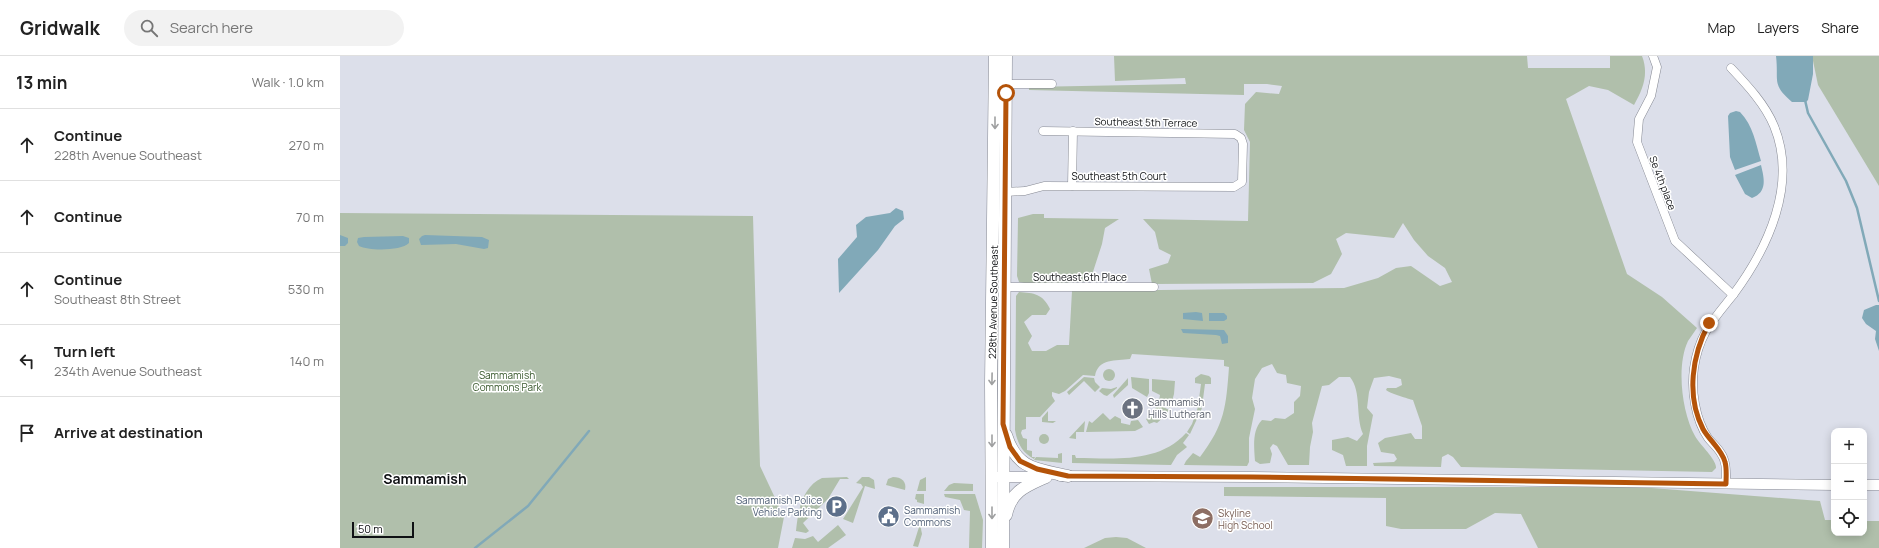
<!DOCTYPE html>
<html lang="en">
<head>
<meta charset="utf-8">
<style>
	:root { --surface:#fff; --page:#f2f2f2; --text:#222; --muted:#767676; --line:#e0e0e0 }
	body { margin:0; font-family:Manrope,sans-serif; background:var(--page); color:var(--text) }
	.controls { position:absolute; right:12px; bottom:12px; display:grid; overflow:hidden; border-radius:8px; box-shadow:0 2px 10px #0003 }
	.controls button { width:36px; height:36px; display:grid; place-items:center; padding:0; border:0; border-bottom:1px solid var(--line); background:var(--surface); color:var(--text); font:20px sans-serif }
	.scale { position:absolute; left:12px; bottom:10px; width:62px; box-sizing:border-box; padding-left:4px; border:2px solid #0f1114; border-top:0; font-size:11px; line-height:14px; white-space:nowrap; color:#0f1114; -webkit-text-stroke:3px #fff; paint-order:stroke }
	.stop { position:absolute; width:12px; height:12px; margin:-9px; border:3px solid #b45309; border-radius:50%; background:#fff }
	.stop.end { background:#b45309; border-color:#fff; box-shadow:0 1px 4px #0008 }
	.list { margin:0; padding:0; list-style:none }
	h2 { display:flex; justify-content:space-between; align-items:center; height:52px; margin:0; padding:0 16px; font-size:17px }
	h2 small { font-size:13px; font-weight:400; color:var(--muted) }
	.list li { display:grid; grid-template-columns:26px 1fr auto; gap:12px; align-items:center; box-sizing:border-box; height:72px; padding:0 16px; border-top:1px solid var(--line) }
	.list b { display:block; font-size:15px; white-space:nowrap }
	.list p { margin:0; font-size:13px; white-space:nowrap; color:var(--muted) }
	.list em { font-size:13px; font-style:normal; color:var(--muted) }
	.icon { flex:none; width:22px; height:22px; fill:none; stroke:currentColor; stroke-width:2; stroke-linecap:round; stroke-linejoin:round }
	.map { position:relative; flex:none; width:1539px; height:492px; overflow:hidden }
	header { display:flex; align-items:center; gap:24px; box-sizing:border-box; height:56px; padding:0 20px; background:var(--surface); border-bottom:1px solid var(--line) }
	header strong { font-size:19px }
	nav { display:flex; gap:22px; margin-inline-start:auto; font-size:14px }
	.search { width:280px; height:36px; background:var(--page); display:flex; align-items:center; gap:10px; box-sizing:border-box; padding:0 14px; border-radius:22px; color:var(--muted); font-size:15px }
	main { display:flex }
	aside { flex:1; background:var(--surface) }
	.map>svg:first-child { display:block }
	.green { fill:#b0bfab }
	.water { fill:#81a9b8 }
	.lines { fill:none; stroke-linecap:round; stroke-linejoin:round }
	.stream { stroke:#81a9b8; stroke-width:2.5 }
	.minor-casing { stroke:#878a94; stroke-width:9 }
	.tertiary-casing { stroke:#878a94; stroke-width:11 }
	.secondary-casing { stroke:#878a94; stroke-width:13 }
	.minor { stroke:#fff; stroke-width:8 }
	.tertiary { stroke:#fff; stroke-width:10 }
	.secondary { stroke:#fff; stroke-width:12 }
	.oneway { stroke:#9fa0a1 }
	.route { stroke:#b45309; stroke-width:5 }
	.labels { text-anchor:middle; dominant-baseline:central; stroke-width:3; stroke-linejoin:round; paint-order:stroke }
	.street-label { font-size:10px; fill:#0f1114; stroke:#fff }
	.park-label { font-size:10px; fill:#38582c; stroke:#fff }
	.worship-label { font-size:10px; fill:#5b616d; stroke:#fff; text-anchor:start }
	.service-label { font-size:10px; fill:#4e5e75; stroke:#fff; text-anchor:end }
	.education-label { font-size:10px; fill:#785e54; stroke:#fff; text-anchor:start }
	.district-label { font-size:14px; font-weight:bold; fill:#0f1114; stroke:#fff }
</style>
</head>
<body>
<header>
<strong>Gridwalk</strong>
<div class="search"><svg class="icon" aria-label="search" viewBox="0 0 24 24"><circle cx="10" cy="10" r="6"/><path d="M15 15l6 6"/></svg>Search here</div>
<nav><a>Map</a><a>Layers</a><a>Share</a></nav>
</header>
<main>
<aside>
<h2>13 min<small>Walk · 1.0 km</small></h2>
<ul class="list">
<li><svg class="icon" aria-label="ahead" viewBox="0 0 24 24"><path d="M12 20V5M6 11l6-6 6 6"/></svg><div><b>Continue</b><p>228th Avenue Southeast</p></div><em>270 m</em></li>
<li><svg class="icon" aria-label="ahead" viewBox="0 0 24 24"><path d="M12 20V5M6 11l6-6 6 6"/></svg><div><b>Continue</b></div><em>70 m</em></li>
<li><svg class="icon" aria-label="ahead" viewBox="0 0 24 24"><path d="M12 20V5M6 11l6-6 6 6"/></svg><div><b>Continue</b><p>Southeast 8th Street</p></div><em>530 m</em></li>
<li><svg class="icon" aria-label="left" viewBox="0 0 24 24"><path d="M17 20v-9H6M10 6l-5 5 5 5"/></svg><div><b>Turn left</b><p>234th Avenue Southeast</p></div><em>140 m</em></li>
<li><svg class="icon" aria-label="arrive" viewBox="0 0 24 24"><path d="M6 21V4h12l-3 4 3 4H6"/></svg><div><b>Arrive at destination</b></div></li>
</ul>
</aside>
<div class="map">
<svg width="1539" height="492" viewBox="0 0 1539 492">
	<rect width="100%" height="100%" fill="#dcdfea"/>
	<!-- green -->
	<g class="green">
		<path d="M774 0H1187L1188 12H1270V0H1302C1309 18 1303 33 1294 49L1268 34 1249 30 1226 43 1287 218 1322 241 1357 272C1354 276 1351 281 1348 285 1336 310 1342 357 1355 380 1360 389 1377 404 1376 412L1372 416 1121 411 1113 401 1108 398 1102 401 1101 411 1034 410 1033 407 1054 406 1057 403 1054 398 1041 396 1038 387 1045 382 1071 377 1075 383H1082V370L1073 344C1069 343 1049 337 1046 334L1047 332H1056L1062 329 1061 323 1049 320 1034 322 1029 336 1027 352 1033 359 1027 390V410H1006L1003 399 992 394V384L1008 381 1017 385 1023 378C1015 360 1022 336 1010 321H999L989 329 982 330 972 367 973 376 970 391 969 409H948L937 390 933 388 930 392 932 398 930 407 920 408 915 405C914 391 912 374 922 364L931 365 935 362 945 363 954 357V346L960 340 961 330 947 327 946 319 937 317 932 308 922 312 915 323 912 342 915 353 909 382V406L907 410 844 409 846 405 853 397 860 401C885 368 886 351 889 311L884 310V304L792 298 790 303C776 305 758 302 755 320L743 319 725 335 719 338 712 336V340L715 345 700 361H686V373L682 374 681 377 683 382 687 383V394L692 395V401H695L694 403C682 397 677 386 675 374L676 240 679 236C694 237 703 238 710 253L706 259H692L684 266 692 280 688 287 692 295H706L717 289H729L732 235 1004 232 1038 222 1056 212 1071 210 1100 230 1112 226 1105 212 1088 200 1074 184 1063 167 1054 182 1006 177 996 183 1002 198 991 218 973 227 812 228 809 213 828 207 831 199 819 193 815 176 803 163 908 165 910 86 904 74 905 48 916 36 939 38 942 30 927 28H904V39L689 34V31L846 28 845 22 775 25Z"/>
		<path d="M1472 0H1539V130L1478 29Z"/>
		<path d="M0 157 413 160 420 410 444 461 438 492H0Z"/>
		<path d="M693 158H704V162L779 163 765 172 762 188 750 225 694 229 679 226 677 220 678 162Z"/>
		<circle cx="769" cy="319" r="6"/>
		<path d="M861 318 869 320 871 322V328H865L862 351 858 350 861 328 855 327V322Z"/>
		<path d="M744 321 754 322 755 326 760 331 755 336 744 325 729 339 727 336Z"/>
		<path d="M791 321 809 323V337L807 341 792 332Z"/>
		<path d="M788 322V329L774 342 773 339Z"/>
		<path d="M812 323 835 325 834 338 830 352 819 345 820 339 812 335Z"/>
		<path d="M777 331V332L767 340 764 339 759 335 762 332 771 333Z"/>
		<path d="M818 348 829 354 825 360 817 367 814 366 809 368 806 363 808 362 807 361 813 356Z"/>
		<path d="M858 351 862 352 850 378 847 376 852 368Z"/>
		<path d="M708 355V365H716L713 367 702 366V362Z"/>
		<path d="M763 357 770 364 775 360 781 363V367L790 369 791 365 798 364 803 371 795 375 746 376 749 365 752 367Z"/>
		<path d="M745 365 744 376H736V383L729 382Z"/>
		<path d="M846 377 849 379 843 387 847 391 837 399 831 409 732 407V399H735L736 402C774 402 818 408 846 377Z"/>
		<circle cx="704" cy="383" r="5"/>
		<path d="M722 397V407L694 404 696 401 718 402V398Z"/>
		<path d="M522 421H529L534 424 535 433 525 430 513 467 503 463 523 431 521 428 516 427Z"/>
		<path d="M553 421C561 421 567 425 565 434L546 429 548 423Z"/>
		<path d="M586 421V435H577L580 424Z"/>
		<path d="M482 422 507 421 509 423H500L488 443 463 467 469 475 466 477 456 475C458 455 462 431 482 422Z"/>
		<path d="M614 427 633 428V435H604L609 429Z"/>
		<path d="M884 431H1299L1480 445 1485 464H1494V477H1524V465H1539V492H1198L1181 458 1155 457 1126 473H1061L1046 470V442L884 440Z"/>
		<path d="M576 438H584V448L577 446V444L575 443Z"/>
		<path d="M604 438H635L643 464 642 492H629L630 455 624 454 620 444 605 441Z"/>
		<path d="M580 468 582 478 578 491 573 490Z"/>
		<path d="M498 469 506 479 488 492H452L455 482 465 483 473 480 478 486Z"/>
		<path d="M776 481 787 482 806 492H744L765 482Z"/>
	</g>
	<!-- water -->
	<g class="water">
		<path d="M1436 0H1473V18L1468 44 1466 46H1452C1431 28 1439 25 1436 0Z"/>
		<path d="M1396 55 1400 56C1413 69 1416 88 1421 105L1395 114 1390 101 1388 60 1390 57Z"/>
		<path d="M1421 109C1424 122 1428 136 1412 142L1405 138 1395 119Z"/>
		<path d="M556 152 563 155 564 163 555 170 538 194 499 237 498 203 517 181 516 169 526 161 550 157Z"/>
		<path d="M0 179 8 182V187L5 190H0Z"/>
		<path d="M85 179 142 181 149 184 148 192 144 193 116 188 81 189 79 183 82 180Z"/>
		<path d="M63 180 69 182V187C61 195 29 195 19 190L17 186 18 182 24 181Z"/>
		<path d="M1536 249H1539V295L1535 283 1536 275 1526 268 1522 262 1524 254Z"/>
		<path d="M856 256 862 257 863 265 843 263V257Z"/>
		<path d="M869 257H884L887 260V263L884 265H869Z"/>
		<path d="M841 273 884 274 888 280V287L882 288 880 280 876 279 843 277Z"/>
	</g>
	<g class="lines">
		<!-- stream -->
		<g class="stream">
			<path d="M1465 44 1468 57 1506 125 1517 152 1539 245"/>
			<path d="M135 492 188 450 249 375"/>
		</g>
		<defs>
			<g id="minor">
				<path d="M1313 0 1317 11 1311 40 1299 63 1297 86 1335 185 1393 239"/>
				<path d="M666 28H712"/>
				<path d="M732 130 733 75"/>
				<path d="M666 136 685 135 704 130 894 131 902 126 903 88 901 82 895 78 703 75"/>
				<path d="M665 231H814"/>
				<path d="M1386 428C1386 416 1387 405 1380 396 1377 391 1372 387 1368 382 1355 363 1351 334 1354 312 1359 278 1373 264 1393 239 1428 192 1458 128 1434 70 1425 48 1407 29 1391 12"/>
			</g>
			<g id="tertiary">
				<path d="M720 420 912 421 1494 429"/>
				<path d="M656 421H704"/>
				<path d="M1524 429H1539"/>
			</g>
			<g id="secondary">
				<path d="M666 379C677 414 697 413 728 420"/>
				<path d="M666 459C671 435 686 430 706 421"/>
				<path d="M652 492 651 328 655 0"/>
				<path d="M663 492 666 0"/>
			</g>
		</defs>
		<!-- minor casing -->
		<use href="#minor" class="minor-casing"/>
		<!-- tertiary casing -->
		<use href="#tertiary" class="tertiary-casing"/>
		<!-- secondary casing -->
		<use href="#secondary" class="secondary-casing"/>
		<!-- minor -->
		<use href="#minor" class="minor"/>
		<!-- tertiary -->
		<use href="#tertiary" class="tertiary"/>
		<!-- secondary -->
		<use href="#secondary" class="secondary"/>
	</g>
	<!-- one-way arrows -->
	<defs><path id="oneway-shaft" d="M-6 0H5M1.5-3L5.5 0L1.5 3" fill="none" stroke-width="1.6" stroke-linecap="round" stroke-linejoin="round"/></defs>
	<g class="oneway">
		<use href="#oneway-shaft" transform="translate(655 67) rotate(90)"/>
		<use href="#oneway-shaft" transform="translate(652 323) rotate(91)"/>
		<use href="#oneway-shaft" transform="translate(652 385) rotate(90)"/>
		<use href="#oneway-shaft" transform="translate(652 457) rotate(90)"/>
	</g>
	<g class="lines">
		<!-- route -->
		<path class="route" d="M666 37 663 368 670 391 680 405 697 413 728 420 912 421 1386 428C1386 421 1387 413 1385 406 1382 394 1369 384 1363 373 1346 340 1352 299 1369 267"/>
	</g>
	<!-- icons -->
	<defs>
		<symbol id="church-disc" viewBox="-11 -11 22 22"><circle r="9.5" fill="#6b7280" stroke="#fff"/><path d="M-1.2-6h2.4v3.5h3.3v2.4h-3.3V6h-2.4V-.1h-3.3v-2.4h3.3Z" fill="#fff"/></symbol>
		<symbol id="parking-disc" viewBox="-11 -11 22 22"><circle r="9.5" fill="#5c6f8a" stroke="#fff"/><path d="M-3.5-5.5H1a3.5 3.5 0 0 1 0 7H-1V5.5H-3.5ZM-1-3.4V-.6H.8a1.4 1.4 0 0 0 0-2.8Z" fill="#fff"/></symbol>
		<symbol id="civic-disc" viewBox="-11 -11 22 22"><circle r="9.5" fill="#5c6f8a" stroke="#fff"/><path d="M-.6-6.5H3V-4.5H.6V-3L4-1V1h2V6H-6V1h2V-1L-.6-3ZM-1.2 2.5V6h2.4V2.5Z" fill="#fff"/></symbol>
		<symbol id="school-disc" viewBox="-11 -11 22 22"><circle r="9.5" fill="#8d6e63" stroke="#fff"/><path d="M0-5L7-2L0 1L-7-2ZM-4 1L0 2.5L4 1V4Q0 6-4 4Z" fill="#fff"/></symbol>
	</defs>
	<g fill-rule="evenodd">
		<use href="#church-disc" x="780" y="340" width="25" height="25"/>
		<use href="#parking-disc" x="484" y="438" width="25" height="25"/>
		<use href="#civic-disc" x="536" y="448" width="25" height="25"/>
		<use href="#school-disc" x="850" y="450" width="25" height="25"/>
	</g>
	<g class="labels">
		<!-- street labels -->
		<g class="street-label">
			<text transform="translate(806 66) rotate(1)">Southeast 5th Terrace</text>
			<text x="779" y="120">Southeast 5th Court</text>
			<text transform="translate(1323 127) rotate(69)">Se 4th place</text>
			<text x="740" y="221">Southeast 6th Place</text>
			<text transform="translate(653 246) rotate(-89)">228th Avenue Southeast</text>
		</g>
		<!-- park labels -->
		<g class="park-label">
			<text x="167" y="319">Sammamish<tspan x="167" dy="12">Commons Park</tspan></text>
		</g>
		<!-- worship labels -->
		<g class="worship-label">
			<text x="808" y="346">Sammamish<tspan x="808" dy="12">Hills Lutheran</tspan></text>
		</g>
		<!-- service labels -->
		<g class="service-label">
			<text x="482" y="444">Sammamish Police<tspan x="482" dy="12">Vehicle Parking</tspan></text>
			<text x="564" y="454" text-anchor="start">Sammamish<tspan x="564" dy="12">Commons</tspan></text>
		</g>
		<!-- education labels -->
		<g class="education-label">
			<text x="878" y="457">Skyline<tspan x="878" dy="12">High School</tspan></text>
		</g>
		<!-- district labels -->
		<g class="district-label">
			<text x="85" y="422">Sammamish</text>
		</g>
	</g>
</svg>
<div class="controls">
<button>+</button>
<button>−</button>
<button><svg class="icon" aria-label="locate" viewBox="0 0 24 24"><circle cx="12" cy="12" r="6"/><path d="M12 2v4M12 18v4M2 12h4M18 12h4"/></svg></button>
</div>
<div class="scale">50 m</div>
<div class="stop" style="left:666px;top:37px"></div>
<div class="stop end" style="left:1369px;top:267px"></div>
</div>
</main>
</body>
</html>
